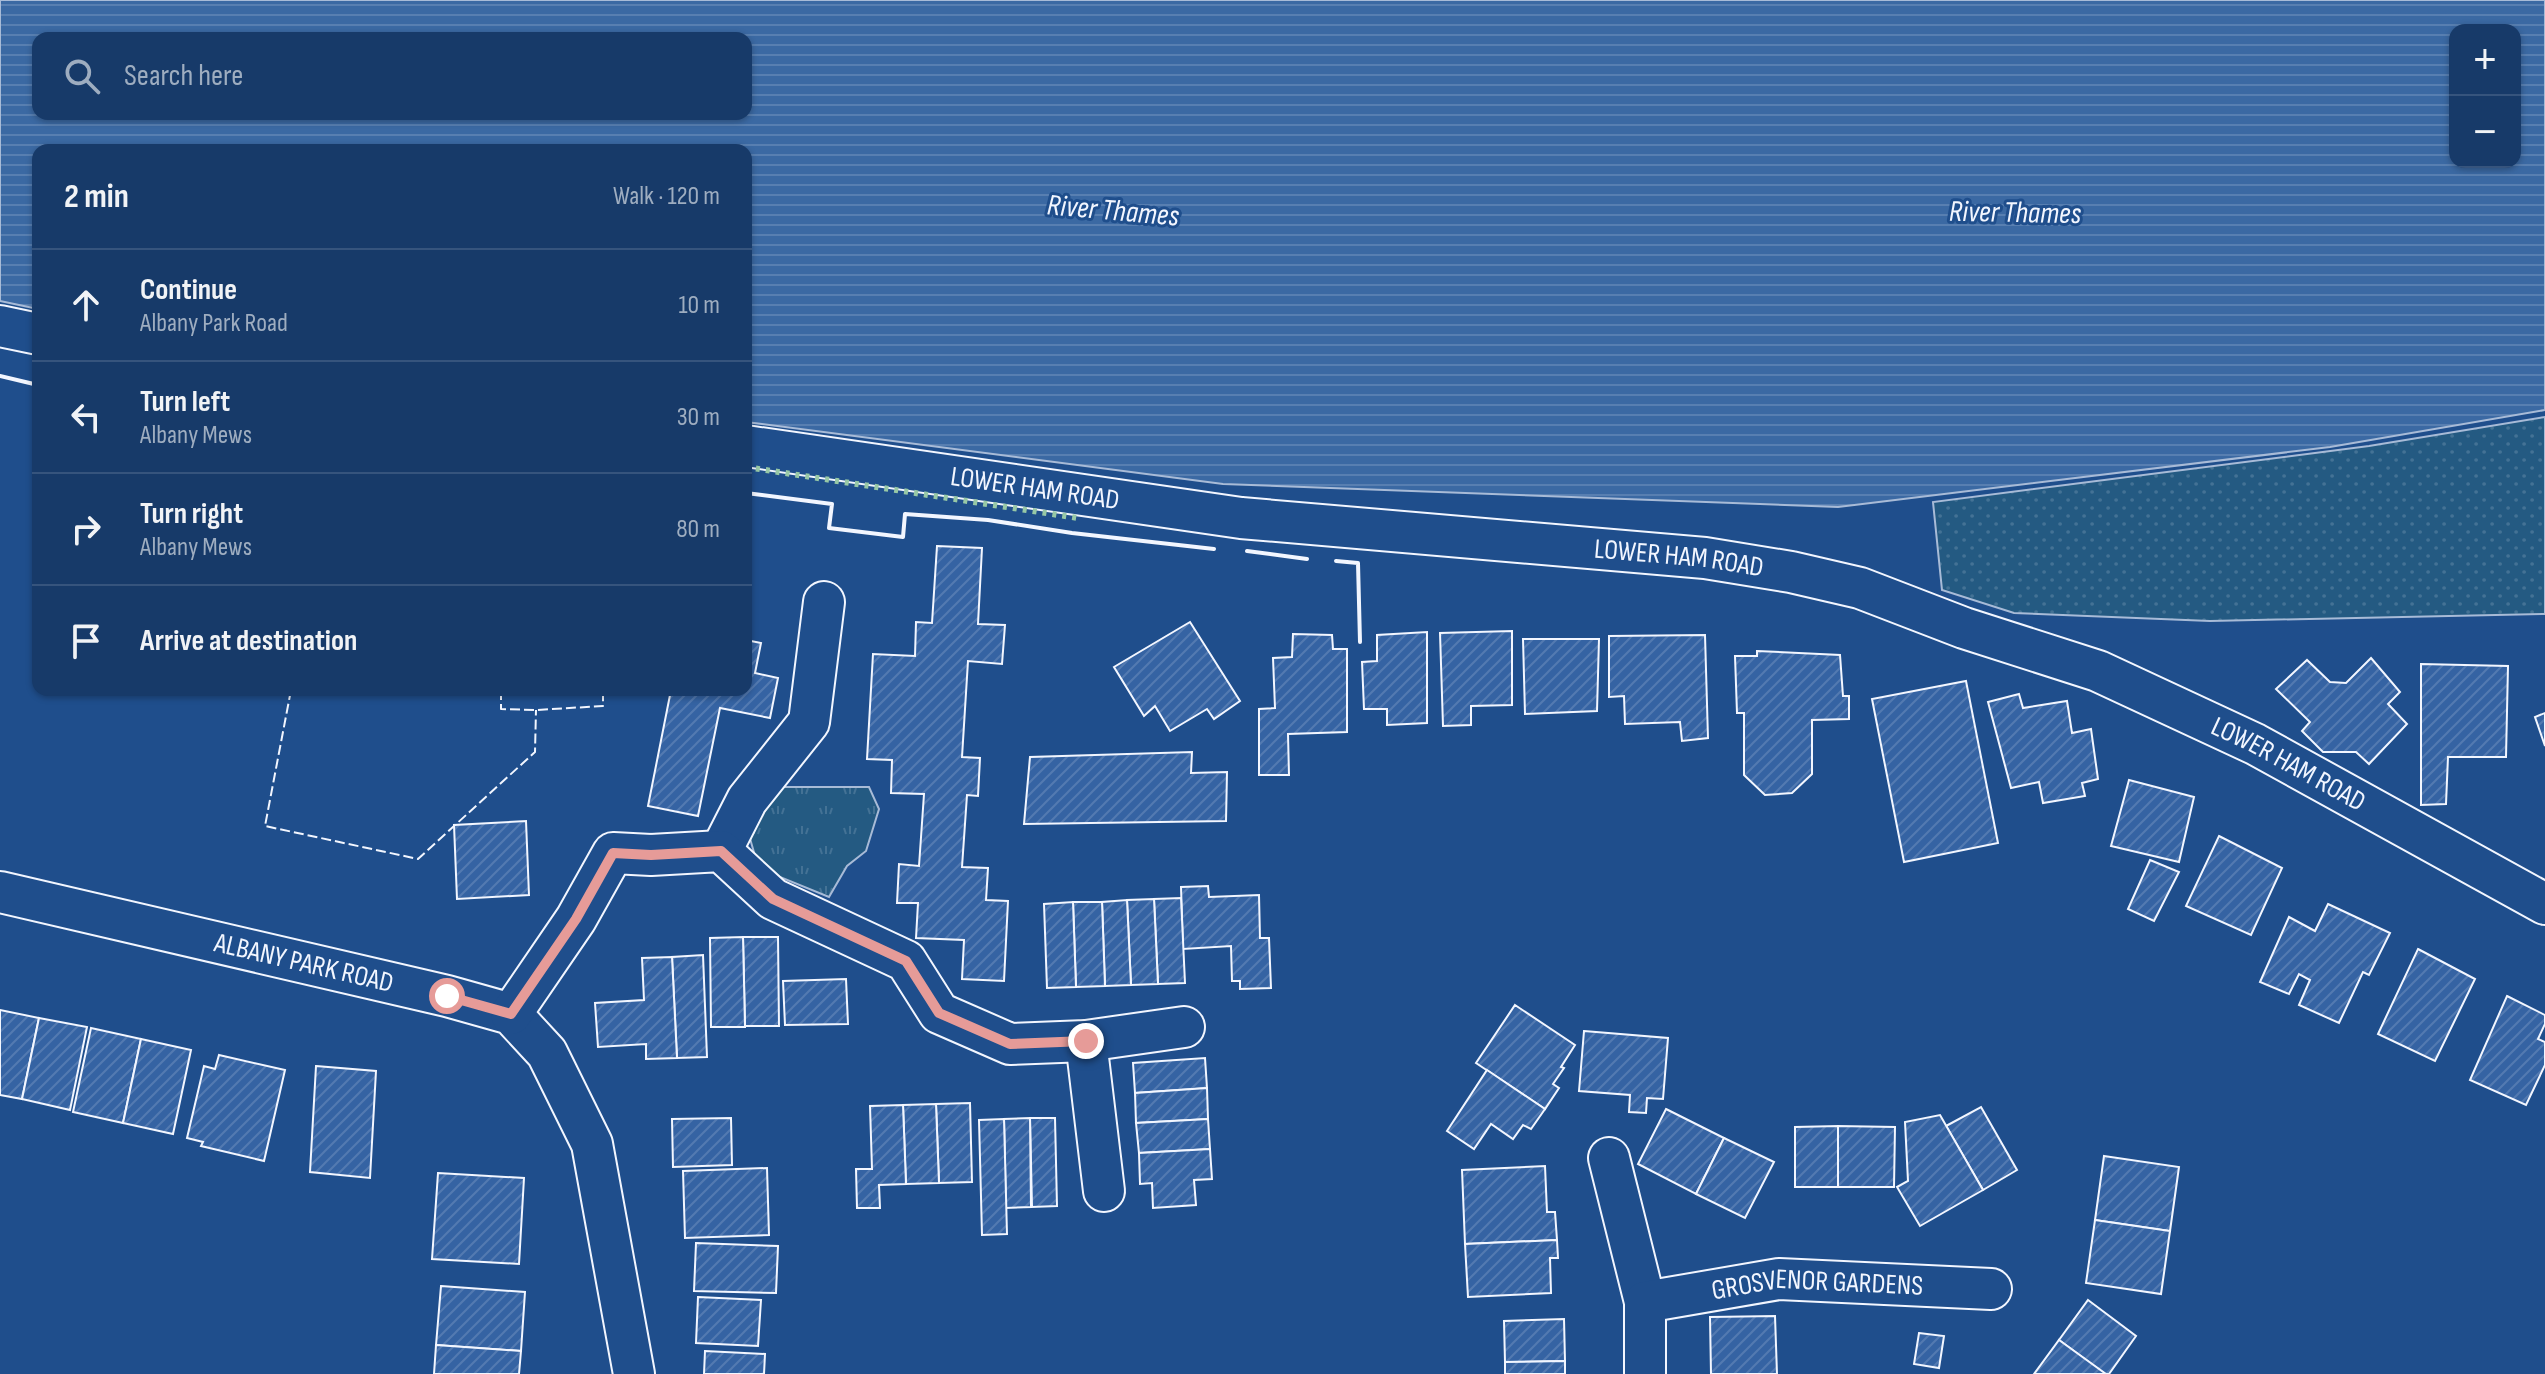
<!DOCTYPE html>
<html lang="en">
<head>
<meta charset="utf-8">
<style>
	:root { --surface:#173a69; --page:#244571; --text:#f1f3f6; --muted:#9eadc0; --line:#36547d }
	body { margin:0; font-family:"Sofia Sans Condensed",sans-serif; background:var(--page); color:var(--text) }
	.controls { position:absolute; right:24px; top:24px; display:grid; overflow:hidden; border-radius:16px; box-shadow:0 2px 6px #0004 }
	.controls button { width:72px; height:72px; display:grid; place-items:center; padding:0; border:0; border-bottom:2px solid var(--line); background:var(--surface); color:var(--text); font:40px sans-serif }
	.stop { position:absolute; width:24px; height:24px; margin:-18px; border:6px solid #e69b98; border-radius:50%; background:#fff }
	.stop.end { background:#e69b98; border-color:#fff; box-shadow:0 2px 8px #0008 }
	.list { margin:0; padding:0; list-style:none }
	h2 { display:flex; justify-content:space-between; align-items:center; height:104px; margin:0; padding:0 32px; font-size:34px }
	h2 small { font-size:26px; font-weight:400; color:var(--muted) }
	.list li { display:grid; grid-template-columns:52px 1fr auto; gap:24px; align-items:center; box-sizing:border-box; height:112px; padding:0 32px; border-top:2px solid var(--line) }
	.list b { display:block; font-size:30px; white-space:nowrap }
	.list p { margin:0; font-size:26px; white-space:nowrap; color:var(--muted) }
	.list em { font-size:26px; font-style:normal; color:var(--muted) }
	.icon { flex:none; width:44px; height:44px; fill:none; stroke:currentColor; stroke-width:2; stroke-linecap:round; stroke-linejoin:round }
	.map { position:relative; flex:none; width:2545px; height:1374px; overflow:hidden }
	.search { position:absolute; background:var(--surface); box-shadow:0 2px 6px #0004; left:32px; top:32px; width:720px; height:88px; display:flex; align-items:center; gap:20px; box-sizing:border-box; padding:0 28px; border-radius:16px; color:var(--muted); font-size:30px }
	.panel { position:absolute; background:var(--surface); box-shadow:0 2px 6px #0004; left:32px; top:144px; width:720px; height:552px; border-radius:16px }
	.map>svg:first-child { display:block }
	.grass { fill:url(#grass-tufts); stroke:#a8bbd7; stroke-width:2 }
	.park { fill:url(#park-dots); stroke:#a8bbd7; stroke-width:2 }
	.water { fill:url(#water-rules); stroke:#a8bbd7; stroke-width:2; fill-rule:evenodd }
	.building { fill:url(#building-hatch); stroke:#f2f6ff; stroke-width:2 }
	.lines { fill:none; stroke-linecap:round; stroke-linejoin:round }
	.minor-casing { stroke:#f2f6ff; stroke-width:44 }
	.minor { stroke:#1f4e8c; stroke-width:40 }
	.hedge { stroke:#97c8a6; stroke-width:6; stroke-dasharray:4 6; stroke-linecap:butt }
	.fence { stroke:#f2f6ff; stroke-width:2; stroke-dasharray:10 4; stroke-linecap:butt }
	.wall { stroke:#f2f6ff; stroke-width:4 }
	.route { stroke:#e69b98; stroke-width:10 }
	.labels { text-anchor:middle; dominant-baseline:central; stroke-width:6; stroke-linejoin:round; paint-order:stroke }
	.street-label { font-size:28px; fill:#f2f6ff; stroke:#1f4e8c }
	.water-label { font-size:30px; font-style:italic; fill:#f2f6ff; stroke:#1f4e8c }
</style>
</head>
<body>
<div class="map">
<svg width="2545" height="1374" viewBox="0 0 2545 1374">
	<defs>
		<pattern id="grass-tufts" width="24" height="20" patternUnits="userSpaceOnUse" patternTransform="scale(2)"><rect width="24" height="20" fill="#245a82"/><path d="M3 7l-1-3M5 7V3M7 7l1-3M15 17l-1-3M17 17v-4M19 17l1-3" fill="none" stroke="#447295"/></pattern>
		<pattern id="park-dots" width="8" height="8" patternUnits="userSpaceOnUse" patternTransform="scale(2)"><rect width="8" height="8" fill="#245a82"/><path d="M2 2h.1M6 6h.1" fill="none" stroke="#447295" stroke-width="1.8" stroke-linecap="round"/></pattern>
		<pattern id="water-rules" width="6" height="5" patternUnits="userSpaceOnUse" patternTransform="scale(2)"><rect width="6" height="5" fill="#3b69a3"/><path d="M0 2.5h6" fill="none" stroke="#587fb1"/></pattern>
		<pattern id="building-hatch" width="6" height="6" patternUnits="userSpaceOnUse" patternTransform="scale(2)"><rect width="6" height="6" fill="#3563a3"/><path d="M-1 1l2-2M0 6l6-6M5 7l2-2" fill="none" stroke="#537ab1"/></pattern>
	</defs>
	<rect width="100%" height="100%" fill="#1f4e8c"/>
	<!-- grass -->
	<path class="grass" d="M780 787H869L879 809 866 851 847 866 829 897 770 873 755 856 749 835Z"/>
	<!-- park -->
	<path class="park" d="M2545 417V614L2210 621 2014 613 1942 590 1933 502 2369 446Z"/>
	<!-- water -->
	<path class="water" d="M0 0H2545V410L2330 447 1838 507 1223 484 746 422V150H38V309L0 301ZM2455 30H2515V162H2455ZM38 38H746V114H38Z"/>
	<!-- building -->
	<g class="building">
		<path d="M937 546 982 548 978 624 1005 625 1002 664 968 661 962 757 980 758 978 796 967 795 962 867 988 868 986 900 1008 901 1004 981 962 979 964 940 916 938 918 903H897L899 864 919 866 924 794 891 793 892 760 867 759 873 654 915 656 916 622 932 623Z"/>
		<path d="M1190 622 1240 701 1214 719 1207 709 1170 731 1155 706 1144 716 1114 667Z"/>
		<path d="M1512 631V705L1471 706V725L1443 726 1440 633Z"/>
		<path d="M1427 632V723L1387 725V709H1364L1362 662 1377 661V635Z"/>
		<path d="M1293 634 1332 635 1333 649H1347V732L1288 734 1289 775H1259V709L1275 708 1273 658 1292 657Z"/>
		<path d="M1705 635 1708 738 1682 741 1680 722 1625 724 1624 696 1609 697V636Z"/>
		<path d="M1523 639H1599L1597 711 1525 714Z"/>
		<path d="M746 640 761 643 755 673 778 678 770 718 720 708 698 816 648 806 671 690H746Z"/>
		<path d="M1757 651 1840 655 1843 696H1849V719L1812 720V774L1792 793 1765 795 1744 775V713H1737L1735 656H1757Z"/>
		<path d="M2371 658 2400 692 2388 704 2407 724 2369 764 2356 752H2323L2302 731 2310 722 2276 689 2307 660 2330 682 2346 683Z"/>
		<path d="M2421 664 2508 666 2506 757H2448L2446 804 2421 805Z"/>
		<path d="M1966 681 1998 843 1904 862 1872 699Z"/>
		<path d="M2019 694 2023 708 2067 701 2072 733 2091 729 2098 779 2082 783 2085 796 2043 803 2039 782 2011 788 1988 702Z"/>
		<path d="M2545 713V746L2535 717Z"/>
		<path d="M1192 752 1191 773 1227 772 1226 821 1024 824 1030 757Z"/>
		<path d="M2129 780 2194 797 2179 862 2111 846Z"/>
		<path d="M526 821 529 895 457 899 454 825Z"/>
		<path d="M2219 836 2282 868 2251 935 2186 906Z"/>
		<path d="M2150 860 2179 872 2154 921 2128 909Z"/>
		<path d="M1208 886 1209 897 1259 895 1260 938H1269L1271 988 1240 989V981H1232L1231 946 1183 949 1181 887Z"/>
		<path d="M1181 898 1185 983 1158 984 1154 899Z"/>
		<path d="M1154 899 1158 984 1131 985 1127 900Z"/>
		<path d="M1127 900 1131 985 1105 986 1102 902Z"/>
		<path d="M1073 902H1102L1105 986 1076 987Z"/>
		<path d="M1073 902 1076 987 1047 988 1044 904Z"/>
		<path d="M2328 904 2390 933 2369 975 2363 972 2339 1023 2299 1005 2310 980 2299 974 2289 994 2260 982 2289 917 2315 931Z"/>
		<path d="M743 937H778L779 1026H745Z"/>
		<path d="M743 937 745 1027H711L710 938Z"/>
		<path d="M2418 949 2475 979 2435 1061 2378 1034Z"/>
		<path d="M703 955 707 1057 677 1058 672 957Z"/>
		<path d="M672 957 677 1058 646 1059V1044L598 1047 595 1003 644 1000 642 958Z"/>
		<path d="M846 979 848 1024 785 1025 783 981Z"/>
		<path d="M2507 996 2545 1015V1024L2538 1039 2545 1042V1065L2526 1105 2470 1080Z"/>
		<path d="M1515 1005 1575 1045 1561 1067 1564 1068 1553 1084 1559 1088 1545 1109 1476 1063Z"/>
		<path d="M0 1010 39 1018 22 1099 0 1095Z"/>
		<path d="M39 1018 87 1027 70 1110 22 1099Z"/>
		<path d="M91 1028 141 1039 123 1123 73 1112Z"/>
		<path d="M1584 1031 1668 1038 1663 1099 1647 1098 1646 1113 1629 1112 1630 1095 1579 1091Z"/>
		<path d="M141 1039 191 1050 173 1134 123 1123Z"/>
		<path d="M219 1055 285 1070 264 1161 201 1146 203 1142 187 1138 204 1066 215 1069Z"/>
		<path d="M1205 1058 1207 1088 1135 1093 1133 1063Z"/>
		<path d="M316 1066 376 1071 370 1178 310 1172Z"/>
		<path d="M1487 1070 1545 1109 1531 1129 1523 1125 1513 1139 1491 1124 1474 1149 1447 1131Z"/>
		<path d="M1207 1088 1208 1119 1136 1123 1135 1093Z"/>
		<path d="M970 1103 972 1182 939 1183 936 1104Z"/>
		<path d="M936 1104 939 1183 906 1184 903 1105Z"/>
		<path d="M903 1105 906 1184 879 1185 880 1208H857L856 1169H872L870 1106Z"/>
		<path d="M1981 1107 2017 1170 1983 1190 1946 1126Z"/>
		<path d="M1666 1109 1724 1138 1696 1194 1638 1164Z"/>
		<path d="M1940 1115 1983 1190 1920 1226 1897 1187 1908 1181 1905 1122Z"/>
		<path d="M731 1118 732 1165 673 1167 672 1119Z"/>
		<path d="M1030 1118H1055L1057 1206 1032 1207Z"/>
		<path d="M1030 1118 1031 1207 1006 1208 1004 1119Z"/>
		<path d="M1004 1119 1007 1234 982 1235 979 1120Z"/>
		<path d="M1208 1119 1210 1149 1139 1153 1136 1123Z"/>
		<path d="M1838 1126V1187H1795V1127Z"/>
		<path d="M1838 1126 1895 1127 1894 1187H1838Z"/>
		<path d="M1724 1138 1774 1162 1745 1218 1696 1194Z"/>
		<path d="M1210 1149 1212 1179 1194 1180 1196 1205 1153 1208 1152 1183 1140 1184 1139 1153Z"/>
		<path d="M2104 1156 2179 1167 2170 1231 2095 1220Z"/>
		<path d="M1545 1166 1547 1212H1555L1557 1240 1465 1244 1462 1170Z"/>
		<path d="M767 1168 769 1235 685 1238 683 1171Z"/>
		<path d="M438 1173 524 1178 519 1264 432 1259Z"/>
		<path d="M2095 1220 2170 1231 2161 1294 2086 1283Z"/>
		<path d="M1557 1240 1558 1258H1550L1551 1293 1468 1297 1465 1244Z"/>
		<path d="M696 1243 778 1246 776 1293 694 1291Z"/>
		<path d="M441 1286 525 1292 521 1351 436 1345Z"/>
		<path d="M698 1297 761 1300 758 1346 696 1343Z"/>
		<path d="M2088 1300 2136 1336 2109 1374H2105L2059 1340Z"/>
		<path d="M1775 1316 1777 1374H1711L1710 1317Z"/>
		<path d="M1564 1319 1565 1361 1505 1362 1504 1321Z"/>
		<path d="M1919 1333 1944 1336 1939 1368 1914 1364Z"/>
		<path d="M2059 1340 2106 1374H2034Z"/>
		<path d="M436 1345 521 1351 519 1374H434Z"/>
		<path d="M705 1351 765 1354 764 1374H704Z"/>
		<path d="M1565 1361V1374H1505V1362Z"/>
	</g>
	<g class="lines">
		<defs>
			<g id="minor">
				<path d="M0 326 38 334"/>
				<path id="s1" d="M746 446 1241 518 1705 558 1791 572 1860 588 1964 628 2098 671 2255 744 2545 904"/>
				<path d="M721 851 747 800 809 722 824 602"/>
				<path id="s2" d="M0 892 447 996 511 1014 547 1053 592 1144 634 1374"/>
				<path d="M511 1014 576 919 613 853 651 855 721 851 773 899 906 961 939 1013 1010 1044 1086 1041 1184 1027"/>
				<path d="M1086 1041 1104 1191"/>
				<path d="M1609 1158 1645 1302"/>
				<path id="s3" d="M1645 1374V1302L1779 1279 1991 1289"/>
			</g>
		</defs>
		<!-- minor casing -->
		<use href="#minor" class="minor-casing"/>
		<!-- minor -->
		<use href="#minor" class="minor"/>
		<!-- hedge -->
		<path class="hedge" d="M746 467 1078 518"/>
		<!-- fence -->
		<g class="fence">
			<path d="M291 690 265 826 418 859 535 752 536 710"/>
			<path d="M501 690V709L536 710 603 706V690"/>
		</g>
		<!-- wall -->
		<g class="wall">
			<path d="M0 376 38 385"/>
			<path d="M746 493 832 504 829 528 903 537 905 514 988 520 1072 533 1214 549"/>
			<path d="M1247 551 1307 559"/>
			<path d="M1336 561 1358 563 1360 642"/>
		</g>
	</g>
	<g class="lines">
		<!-- route -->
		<path class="route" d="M447 996 511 1014 576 919 613 853 651 855 721 851 773 899 906 961 939 1013 1010 1044 1086 1041"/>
	</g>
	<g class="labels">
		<!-- street labels -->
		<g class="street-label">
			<text stroke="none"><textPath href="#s1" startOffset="292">LOWER HAM ROAD</textPath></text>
			<text stroke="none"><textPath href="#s1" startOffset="940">LOWER HAM ROAD</textPath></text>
			<text stroke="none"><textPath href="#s1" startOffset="1588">LOWER HAM ROAD</textPath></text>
			<text stroke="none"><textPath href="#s2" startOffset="312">ALBANY PARK ROAD</textPath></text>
			<text stroke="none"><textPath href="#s3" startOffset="246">GROSVENOR GARDENS</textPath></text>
		</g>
		<!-- water labels -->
		<g class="water-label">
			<text transform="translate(1113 211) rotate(5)">River Thames</text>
			<text transform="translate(2015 213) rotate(1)">River Thames</text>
		</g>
	</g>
</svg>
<div class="controls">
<button>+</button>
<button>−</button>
</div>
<div class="stop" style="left:447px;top:996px"></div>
<div class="stop end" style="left:1086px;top:1041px"></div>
<div class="search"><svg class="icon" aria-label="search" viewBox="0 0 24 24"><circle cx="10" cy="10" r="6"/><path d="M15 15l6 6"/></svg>Search here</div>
<section class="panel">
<h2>2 min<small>Walk · 120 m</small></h2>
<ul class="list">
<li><svg class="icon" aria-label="ahead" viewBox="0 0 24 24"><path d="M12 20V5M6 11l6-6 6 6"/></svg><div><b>Continue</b><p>Albany Park Road</p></div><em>10 m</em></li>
<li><svg class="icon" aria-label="left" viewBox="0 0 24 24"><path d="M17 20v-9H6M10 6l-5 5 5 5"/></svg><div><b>Turn left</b><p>Albany Mews</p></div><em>30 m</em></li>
<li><svg class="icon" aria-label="right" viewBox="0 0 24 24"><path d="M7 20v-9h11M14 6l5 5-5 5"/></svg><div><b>Turn right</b><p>Albany Mews</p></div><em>80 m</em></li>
<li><svg class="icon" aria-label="arrive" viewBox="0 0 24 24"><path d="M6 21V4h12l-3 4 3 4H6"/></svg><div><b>Arrive at destination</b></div></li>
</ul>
</section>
</div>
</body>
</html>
